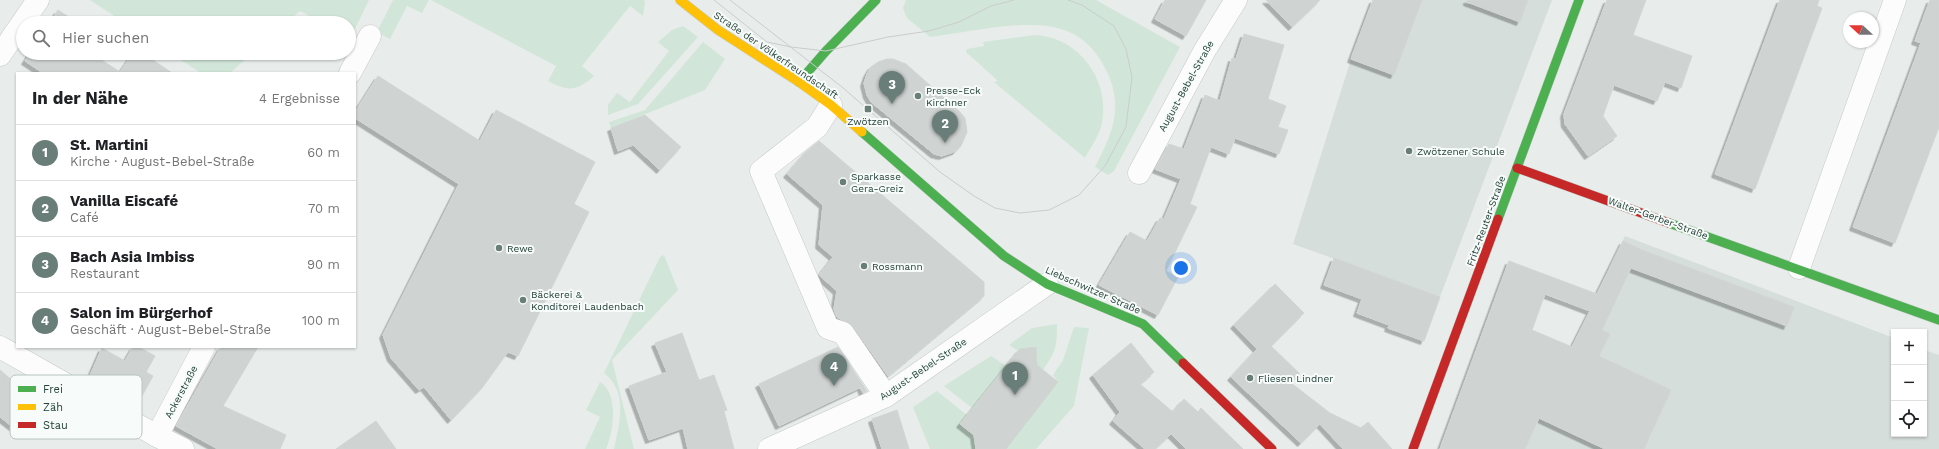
<!DOCTYPE html>
<html lang="de">
<head>
<meta charset="utf-8">
<style>
	:root { --surface:#fff; --page:#f6f6f6; --text:#202124; --muted:#757577; --line:#e0e0e0; --accent:#697e78 }
	body { margin:0; font-family:"Work Sans",sans-serif; background:var(--page); color:var(--text) }
	.controls { position:absolute; right:12px; bottom:12px; display:grid; overflow:hidden; border-radius:0px; box-shadow:0 1px 3px #0004 }
	.controls button { width:36px; height:36px; display:grid; place-items:center; padding:0; border:0; border-bottom:1px solid var(--line); background:var(--surface); color:var(--text); font:20px sans-serif }
	.compass { position:absolute; left:1843px; top:12px; width:36px; height:36px; border-radius:50%; background:var(--surface); box-shadow:0 1px 3px #0004; rotate:291deg }
	.you { position:absolute; left:1181px; top:268px; width:14px; height:14px; margin:-10px; border:3px solid #fff; border-radius:50%; background:#1a73e8; box-shadow:0 0 0 6px #1a73e833 }
	.badge { display:grid; place-items:center; width:26px; height:26px; border-radius:50%; background:var(--accent); color:#fff; font-size:13px; font-weight:700 }
	.pin { position:absolute; translate:-50% -33px; filter:drop-shadow(0 1px 2px #0008) }
	.pin::after { content:''; position:absolute; top:21px; width:14px; height:12px; background:inherit; clip-path:polygon(0 0,100% 0,50% 100%) }
	.list { margin:0; padding:0; list-style:none }
	h2 { display:flex; justify-content:space-between; align-items:center; height:52px; margin:0; padding:0 16px; font-size:17px }
	h2 small { font-size:13px; font-weight:400; color:var(--muted) }
	.list li { display:grid; grid-template-columns:26px 1fr auto; gap:12px; align-items:center; box-sizing:border-box; height:56px; padding:0 16px; border-top:1px solid var(--line) }
	.list b { display:block; font-size:15px; white-space:nowrap }
	.list p { margin:0; font-size:13px; white-space:nowrap; color:var(--muted) }
	.list em { font-size:13px; font-style:normal; color:var(--muted) }
	.icon { flex:none; width:22px; height:22px; fill:none; stroke:currentColor; stroke-width:2; stroke-linecap:round; stroke-linejoin:round }
	.map { position:relative; flex:none; width:1939px; height:449px; overflow:hidden }
	.search { position:absolute; background:var(--surface); box-shadow:0 1px 3px #0004; left:16px; top:16px; width:340px; height:44px; display:flex; align-items:center; gap:10px; box-sizing:border-box; padding:0 14px; border-radius:22px; color:var(--muted); font-size:15px }
	.panel { position:absolute; background:var(--surface); box-shadow:0 1px 3px #0004; left:16px; top:72px; width:340px; height:276px; border-radius:0px }
	.map>svg:first-child { display:block }
	.built { fill:#d6dedb }
	.green { fill:#d1e6d8 }
	.building { fill:#cfd4d2; stroke:#d1d6d4; fill-rule:evenodd; filter:url(#shadow) }
	.lines { fill:none; stroke-linecap:round; stroke-linejoin:round }
	.street-casing { stroke:#c5cac8; stroke-width:23 }
	.fast-casing { stroke:#c3cbc8; stroke-width:10 }
	.slow-casing { stroke:#c3cbc8; stroke-width:10 }
	.jam-casing { stroke:#c3cbc8; stroke-width:10 }
	.street { stroke:#fcfcfc; stroke-width:22 }
	.fast { stroke:#4caf50; stroke-width:9 }
	.slow { stroke:#ffc107; stroke-width:9 }
	.jam { stroke:#c62828; stroke-width:9 }
	.tram { stroke:#c9cdcc; stroke-width:1 }
	.poi-dot { fill:#697e78; stroke:#f7fbf9; stroke-width:1.5 }
	.labels { text-anchor:middle; dominant-baseline:central; stroke-width:4; stroke-linejoin:round; paint-order:stroke }
	.street-label { font-size:10px; fill:#24423a; stroke:#f7fbf9 }
	.poi-label { font-size:10px; fill:#24423a; stroke:#f7fbf9; text-anchor:start }
	.key { fill:#f7fbf9; stroke:#b8c4c0; stroke-width:1 }
	.key-label { font-size:11px; fill:#24423a }
</style>
</head>
<body>
<div class="map">
<svg width="1939" height="449" viewBox="0 0 1939 449">
	<defs>
		<filter id="shadow"><feDropShadow dx="-3.5" dy="3.5" stdDeviation="0" flood-color="#0004"/></filter>
	</defs>
	<rect width="100%" height="100%" fill="#e8edeb"/>
	<!-- built -->
	<g class="built">
		<path d="M1373 0H1552L1440 297 1293 244 1351 59Z"/>
		<path d="M1625 236 1894 338V434H1924V350L1939 355V449H1525Z"/>
	</g>
	<!-- green -->
	<g class="green">
		<path d="M90 0H369L351 37 349 36V23H323L300 11 286 23H125Z"/>
		<path d="M393 0H429L422 13 407 6 390 39 377 32Z"/>
		<path d="M431 0H644L645 2 643 16 630 6 582 66 594 76C577 91 569 92 548 81L556 66Z"/>
		<path d="M906 0H1096L1180 47 1114 171 1108 175 1095 167C1112 134 1124 108 1107 72 1083 20 1040 22 990 28 970 31 950 34 930 37L907 18 903 8Z"/>
		<path d="M683 26 698 37 638 104 608 115V105L617 93 630 102 669 51 658 42 672 30Z"/>
		<path d="M1035 35C1079 37 1110 80 1102 122 1100 135 1091 147 1085 158L994 82 998 81 966 52 967 49 984 46 983 42Z"/>
		<path d="M703 42 725 59 705 90 611 128 609 122 645 110Z"/>
		<path d="M170 53H252L230 73H201Z"/>
		<path d="M664 255 678 290 612 360 634 449H614C620 423 628 391 604 373L660 257Z"/>
		<path d="M1057 324C1057 347 1056 351 1043 370L1033 363 1031 348H1024L1021 353 1009 345 1032 328Z"/>
		<path d="M1074 327 1089 328 1074 406 1036 449H1006L1058 382 1053 375 1063 360Z"/>
		<path d="M991 356 1006 366 972 408 944 386Z"/>
		<path d="M600 382C619 394 614 431 606 449H585L600 417 586 410Z"/>
		<path d="M937 391 967 415 960 424 974 435 977 449H930L913 407Z"/>
	</g>
	<!-- building -->
	<g class="building">
		<path d="M1165 0H1206L1186 36 1155 19Z"/>
		<path d="M1266 0H1320L1292 27Z"/>
		<path d="M1373 0H1422L1394 75 1351 59Z"/>
		<path d="M1467 0H1528L1520 22 1467 2Z"/>
		<path d="M1607 0H1646L1633 35 1692 56 1681 88 1665 82 1657 101 1614 85 1603 116 1617 136 1588 156 1565 124 1564 114Z"/>
		<path d="M1780 0H1819L1817 6 1822 8 1755 189 1715 174Z"/>
		<path d="M1930 0H1939V127L1895 243 1853 227 1921 43 1915 41Z"/>
		<path d="M58 10 78 23H50Z"/>
		<path d="M1244 34 1284 45 1268 99 1286 106 1278 127 1288 130 1279 154 1235 138 1229 154 1211 147 1190 204 1197 207 1166 271 1178 277 1158 315 1099 285 1130 232 1147 241 1160 218 1164 219 1181 179 1155 169 1169 144 1184 149 1205 95 1220 101 1232 58 1236 59Z"/>
		<path d="M30 53H91L120 72 133 53H143L172 73H43L25 61Z"/>
		<path d="M887 59H893L906 64 959 111 965 118 967 132 961 146 956 151 942 156 934 154 871 102 867 95 864 83 867 74 871 67 878 62Z"/>
		<path d="M378 76 480 141 496 110 595 162 574 204 589 212 518 356 508 352 482 388 451 420 424 387 419 390 391 358 383 335 459 184 355 118V112Z"/>
		<path d="M645 115 681 147 660 170 633 145 618 151 611 128Z"/>
		<path d="M819 141 984 282V296L888 376 853 326 837 317 834 309 837 291 819 275 833 257 819 245 823 205 787 174 807 151Z"/>
		<path d="M1623 241 1642 250 1794 307 1787 326 1631 268 1602 330 1610 334 1599 356 1671 390 1644 449H1605L1539 418 1525 449H1440L1509 261 1597 294ZM1545 294 1590 311 1572 347 1532 330Z"/>
		<path d="M1334 258 1440 297 1424 341 1388 328 1389 325 1357 313 1362 299 1324 285Z"/>
		<path d="M1275 284 1304 313 1271 346 1300 374 1291 383 1330 413 1361 428 1368 422 1392 449H1343L1320 424 1301 443 1231 377 1257 349 1234 325Z"/>
		<path d="M682 333 699 380 714 375 727 410 724 411 734 449H688L683 428 649 440 629 386 667 372 655 343Z"/>
		<path d="M1131 343 1154 372 1140 384 1173 412 1184 399 1198 412 1201 408 1243 449H1186L1171 434 1155 449H1145L1113 421 1120 412 1093 375Z"/>
		<path d="M133 347H139L155 356 146 372 153 376 137 405 89 378 102 348 125 361Z"/>
		<path d="M221 347H258L223 406 286 435 280 449H218L176 426Z"/>
		<path d="M838 347 867 391 863 393 861 387 779 426 759 384Z"/>
		<path d="M1036 347 1037 365 1058 382 1006 449H976L974 435 960 424 1020 349Z"/>
		<path d="M0 370 39 403V410L22 434 0 417Z"/>
		<path d="M897 410 909 449H882L872 419Z"/>
		<path d="M376 421 396 449H336Z"/>
	</g>
	<g class="lines">
		<defs>
			<g id="street">
				<path d="M0 55 38 0"/>
				<path d="M350 73 370 36"/>
				<path d="M831 105 817 127 761 171 828 328 843 333 886 396"/>
				<path d="M1139 173 1205 50 1236 0"/>
				<path d="M1799 268 1895 0"/>
				<path d="M0 347 157 436 183 449"/>
				<path d="M157 436 204 347"/>
				<path d="M769 449 886 396 1047 284"/>
			</g>
			<g id="fast">
				<path d="M799 82 826 51 876 0"/>
				<path d="M862 132 1004 256 1047 284 1143 324 1183 363"/>
				<path d="M1498 219 1579 0"/>
				<path d="M1669 223 1939 320"/>
			</g>
			<path id="slow" d="M680 0 718 30 799 82 831 105 862 132"/>
			<g id="jam">
				<path d="M1517 168 1669 223"/>
				<path d="M1183 363 1272 449"/>
				<path d="M1413 449 1498 219"/>
			</g>
		</defs>
		<!-- street casing -->
		<use href="#street" class="street-casing"/>
		<!-- fast casing -->
		<use href="#fast" class="fast-casing"/>
		<!-- slow casing -->
		<use href="#slow" class="slow-casing"/>
		<!-- jam casing -->
		<use href="#jam" class="jam-casing"/>
		<!-- street -->
		<use href="#street" class="street"/>
		<!-- fast -->
		<use href="#fast" class="fast"/>
		<!-- slow -->
		<use href="#slow" class="slow"/>
		<!-- jam -->
		<use href="#jam" class="jam"/>
		<!-- tram -->
		<g class="tram">
			<path d="M714 0 767 42 791 47 826 51 888 37 929 31 959 22 991 6 1014 0"/>
			<path d="M730 0 842 87 940 172 974 196 995 208 1020 213 1049 210 1079 195 1105 166 1126 127 1132 77 1126 49 1114 26 1082 5 1068 0"/>
		</g>
	</g>
	<!-- markers -->
	<g class="poi-dot">
		<circle cx="918" cy="96" r="4"/>
		<rect x="864" y="105" width="8" height="8" rx="2"/>
		<circle cx="1409" cy="151" r="4"/>
		<circle cx="843" cy="182" r="4"/>
		<circle cx="499" cy="248" r="4"/>
		<circle cx="864" cy="266" r="4"/>
		<circle cx="523" cy="300" r="4"/>
		<circle cx="1250" cy="378" r="4"/>
	</g>
	<g class="labels">
		<!-- street labels -->
		<g class="street-label">
			<text transform="translate(776 55) rotate(34)">Straße der Völkerfreundschaft</text>
			<text transform="translate(1186 86) rotate(-61)">August-Bebel-Straße</text>
			<text transform="translate(1658 218) rotate(20)">Walter-Gerber-Straße</text>
			<text transform="translate(1486 221) rotate(-70)">Fritz-Reuter-Straße</text>
			<text transform="translate(1093 290) rotate(24)">Liebschwitzer Straße</text>
			<text transform="translate(923 369) rotate(-34)">August-Bebel-Straße</text>
			<text transform="translate(181 392) rotate(-62)">Ackerstraße</text>
		</g>
		<!-- poi labels -->
		<g class="poi-label">
			<text x="926" y="90">Presse-Eck<tspan x="926" dy="12">Kirchner</tspan></text>
			<text x="868" y="121" text-anchor="middle">Zwötzen</text>
			<text x="1417" y="151">Zwötzener Schule</text>
			<text x="851" y="176">Sparkasse<tspan x="851" dy="12">Gera-Greiz</tspan></text>
			<text x="507" y="248">Rewe</text>
			<text x="872" y="266">Rossmann</text>
			<text x="531" y="294">Bäckerei &amp;<tspan x="531" dy="12">Konditorei Laudenbach</tspan></text>
			<text x="1258" y="378">Fliesen Lindner</text>
		</g>
	</g>
	<!-- legend -->
	<rect x="10" y="375" width="132" height="64" rx="6" class="key"/>
	<rect x="18" y="386" width="18" height="6" fill="#4caf50"/>
	<rect x="18" y="404" width="18" height="6" fill="#ffc107"/>
	<rect x="18" y="422" width="18" height="6" fill="#c62828"/>
	<g class="key-label">
		<text x="43" y="393">Frei</text>
		<text x="43" y="411">Zäh</text>
		<text x="43" y="429">Stau</text>
	</g>
</svg>
<div class="controls">
<button>+</button>
<button>−</button>
<button><svg class="icon" aria-label="locate" viewBox="0 0 24 24"><circle cx="12" cy="12" r="6"/><path d="M12 2v4M12 18v4M2 12h4M18 12h4"/></svg></button>
</div>
<svg class="compass" viewBox="-18 -18 36 36"><path d="M0-13l5 13h-10z" fill="#e53935"/><path d="M0 13l5-13h-10z" fill="#757577"/></svg>
<div class="you"></div>
<div class="pin badge" style="left:1015px;top:395px">1</div>
<div class="pin badge" style="left:945px;top:143px">2</div>
<div class="pin badge" style="left:892px;top:104px">3</div>
<div class="pin badge" style="left:834px;top:386px">4</div>
<div class="search"><svg class="icon" aria-label="search" viewBox="0 0 24 24"><circle cx="10" cy="10" r="6"/><path d="M15 15l6 6"/></svg>Hier suchen</div>
<section class="panel">
<h2>In der Nähe<small>4 Ergebnisse</small></h2>
<ul class="list">
<li><span class="badge">1</span><div><b>St. Martini</b><p>Kirche · August-Bebel-Straße</p></div><em>60 m</em></li>
<li><span class="badge">2</span><div><b>Vanilla Eiscafé</b><p>Café</p></div><em>70 m</em></li>
<li><span class="badge">3</span><div><b>Bach Asia Imbiss</b><p>Restaurant</p></div><em>90 m</em></li>
<li><span class="badge">4</span><div><b>Salon im Bürgerhof</b><p>Geschäft · August-Bebel-Straße</p></div><em>100 m</em></li>
</ul>
</section>
</div>
</body>
</html>
